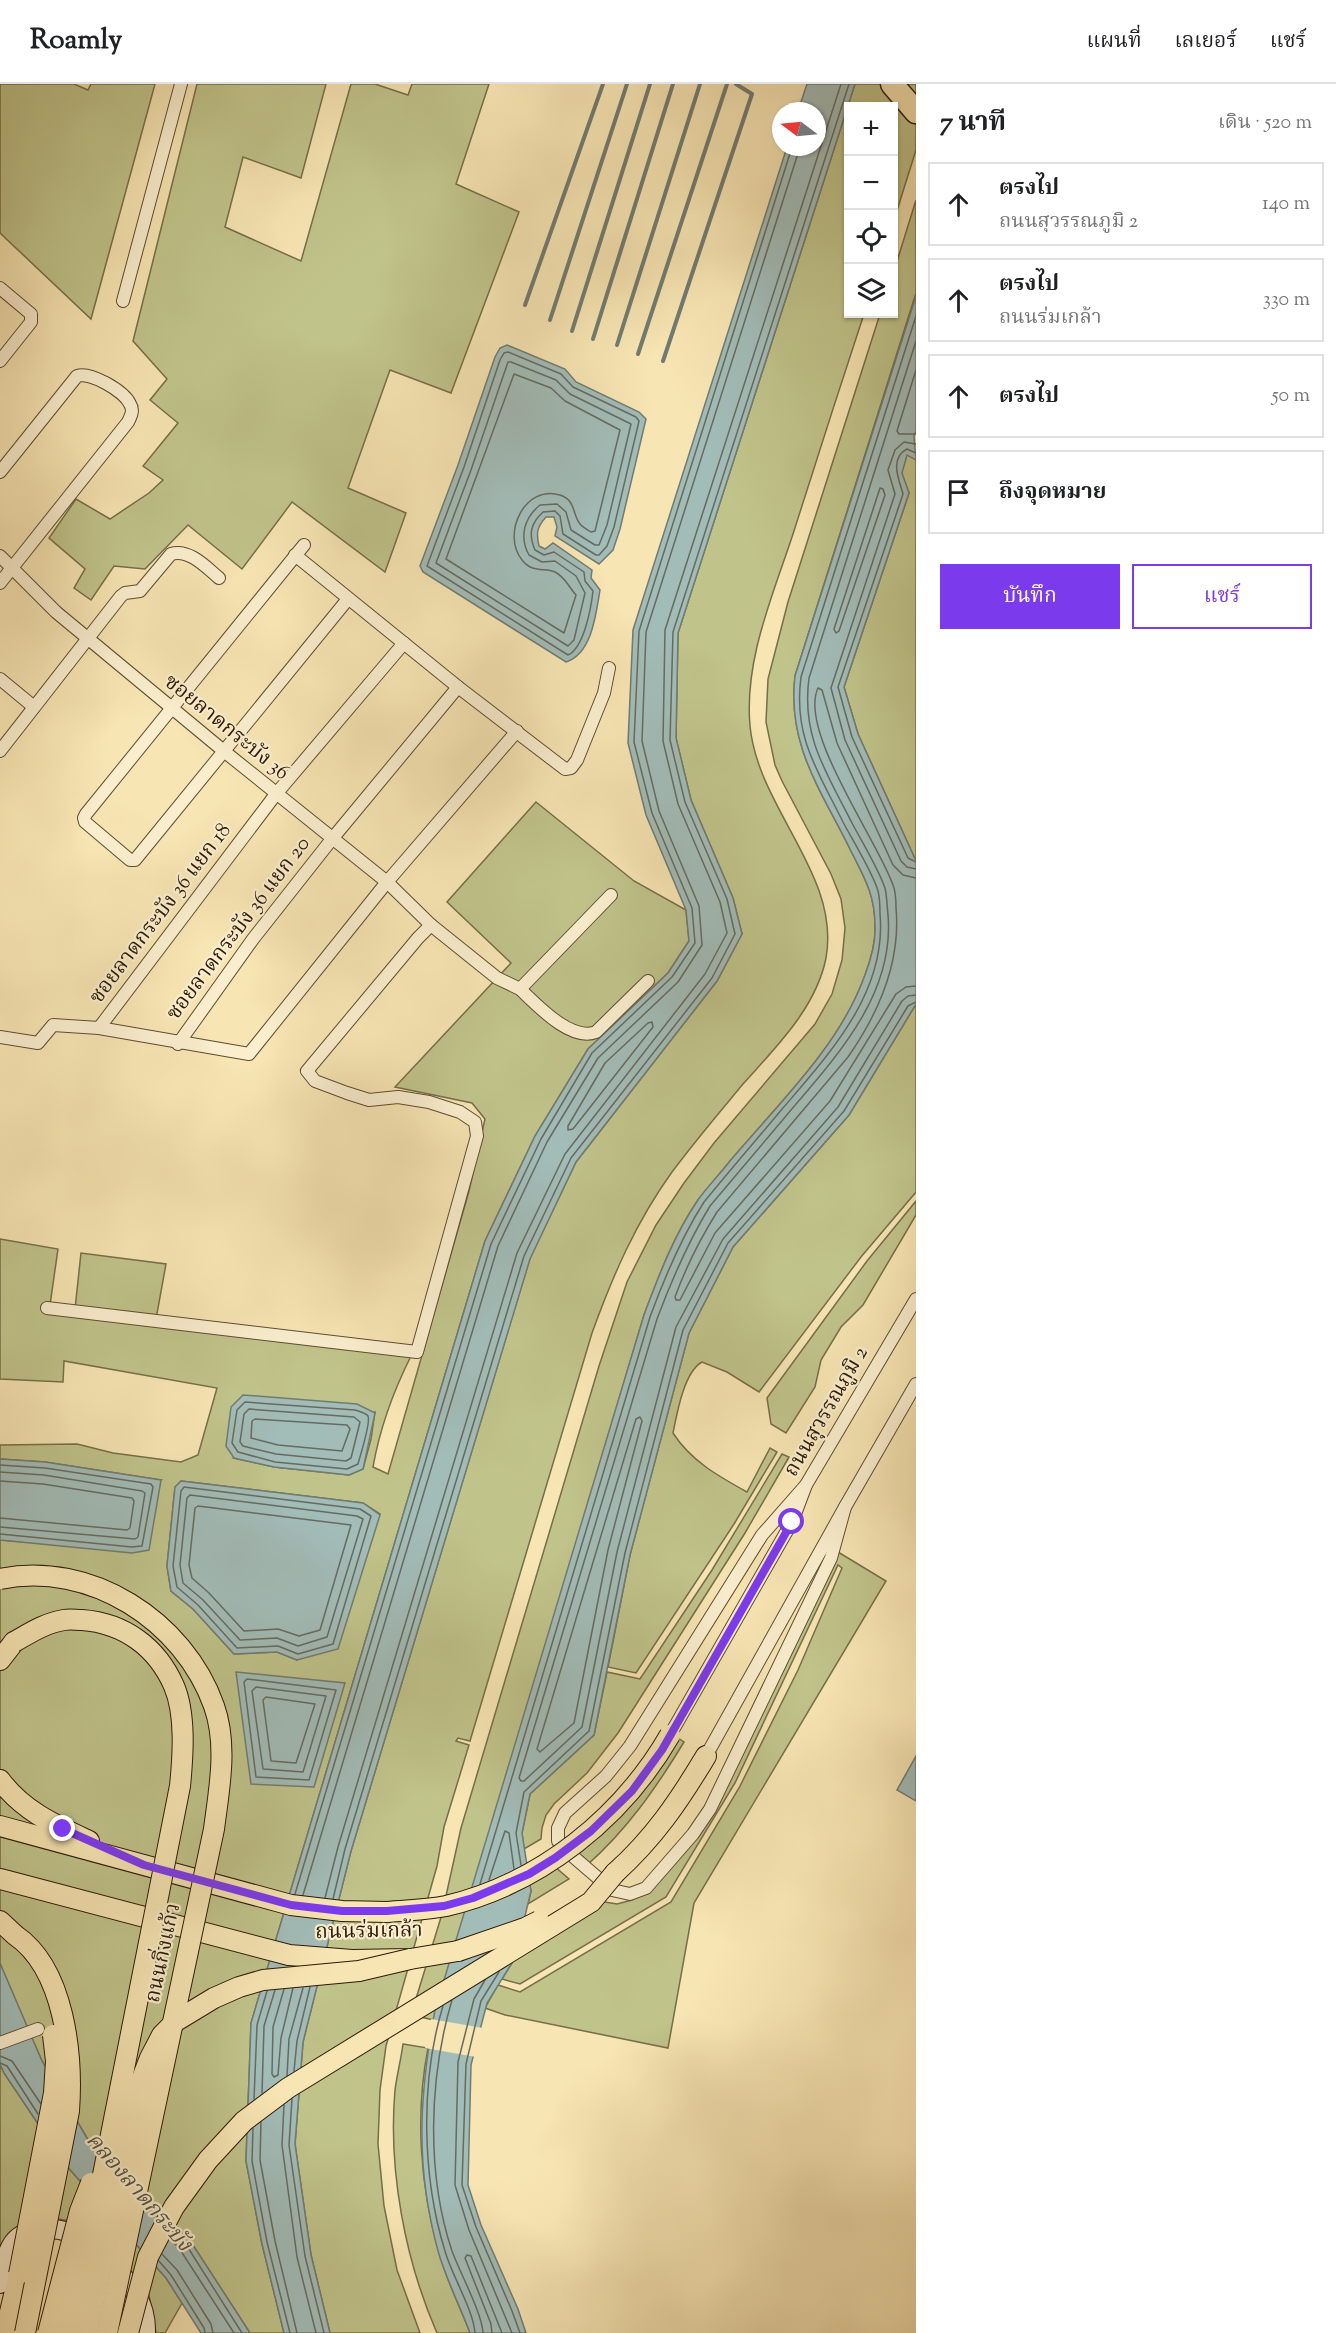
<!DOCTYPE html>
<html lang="th">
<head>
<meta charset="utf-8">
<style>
	:root { --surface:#fff; --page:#f6f6f6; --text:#202124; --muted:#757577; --line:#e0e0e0; --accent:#7c3aed }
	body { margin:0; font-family:"Sorts Mill Goudy","Noto Serif Thai",serif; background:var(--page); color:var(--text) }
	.controls { position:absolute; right:18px; top:18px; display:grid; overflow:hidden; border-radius:0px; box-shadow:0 2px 4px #0004 }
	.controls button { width:54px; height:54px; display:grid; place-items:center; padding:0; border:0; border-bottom:2px solid var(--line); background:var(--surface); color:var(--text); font:30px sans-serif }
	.compass { position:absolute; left:772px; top:18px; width:54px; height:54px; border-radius:50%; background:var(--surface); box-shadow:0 2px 4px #0004; rotate:286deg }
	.stop { position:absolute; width:18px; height:18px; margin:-14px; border:4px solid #7c3aed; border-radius:50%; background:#fff }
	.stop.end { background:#7c3aed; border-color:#fff; box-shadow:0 2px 6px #0008 }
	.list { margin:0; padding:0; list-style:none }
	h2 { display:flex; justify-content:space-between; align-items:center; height:78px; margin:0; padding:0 24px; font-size:26px }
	h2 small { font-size:20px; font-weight:400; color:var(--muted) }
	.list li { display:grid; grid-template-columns:39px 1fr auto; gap:18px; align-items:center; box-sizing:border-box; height:84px; margin:0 12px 12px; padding:0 12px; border:2px solid var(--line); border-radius:0px }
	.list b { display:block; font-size:22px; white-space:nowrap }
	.list p { margin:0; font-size:20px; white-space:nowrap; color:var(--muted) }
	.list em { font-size:20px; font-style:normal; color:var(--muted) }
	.actions { display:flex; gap:12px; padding:18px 24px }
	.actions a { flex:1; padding:14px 0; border:2px solid var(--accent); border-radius:0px; text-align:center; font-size:21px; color:var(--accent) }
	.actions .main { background:var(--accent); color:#fff }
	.icon { flex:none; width:33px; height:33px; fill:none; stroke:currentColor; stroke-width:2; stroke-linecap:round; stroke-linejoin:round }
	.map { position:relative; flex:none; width:916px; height:2249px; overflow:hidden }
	header { display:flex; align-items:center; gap:36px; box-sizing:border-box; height:84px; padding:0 30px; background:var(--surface); border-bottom:2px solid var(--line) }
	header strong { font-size:28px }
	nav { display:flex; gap:33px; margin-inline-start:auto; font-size:21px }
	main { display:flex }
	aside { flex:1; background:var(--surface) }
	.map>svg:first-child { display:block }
	.green { fill:#c0c38a; stroke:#766e48; stroke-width:1.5; fill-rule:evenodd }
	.water { fill:#a2bcb8; stroke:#727b71; stroke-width:1.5 }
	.pier { fill:#f7e5b3 }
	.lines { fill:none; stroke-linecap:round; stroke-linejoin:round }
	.shore { stroke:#666b5f; stroke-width:1.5 }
	.stream { stroke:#727b71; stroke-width:4 }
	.street-casing { stroke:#5e4d31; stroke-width:14 }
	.secondary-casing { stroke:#2b1a06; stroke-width:20 }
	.primary-casing { stroke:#2b1a06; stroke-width:22 }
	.highway-casing { stroke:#2b1a06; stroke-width:25 }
	.street { stroke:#faeece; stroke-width:12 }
	.secondary { stroke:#faeece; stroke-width:18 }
	.primary { stroke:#f7e5b3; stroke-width:20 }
	.highway { stroke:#f7e5b3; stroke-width:22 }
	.primary-bridge-casing { stroke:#2b1a06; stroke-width:22; stroke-linecap:butt }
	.primary-bridge { stroke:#f7e5b3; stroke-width:20 }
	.route { stroke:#7c3aed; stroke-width:8 }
	.labels { text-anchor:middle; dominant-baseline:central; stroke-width:4.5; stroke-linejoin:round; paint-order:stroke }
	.street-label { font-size:21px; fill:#2b1a06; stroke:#faeece }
	.water-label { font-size:22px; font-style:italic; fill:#555344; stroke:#faeece }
</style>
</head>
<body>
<header>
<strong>Roamly</strong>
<nav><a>แผนที่</a><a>เลเยอร์</a><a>แชร์</a></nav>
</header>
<main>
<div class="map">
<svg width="916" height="2249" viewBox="0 0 916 2249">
	<rect width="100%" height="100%" fill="#f7e5b3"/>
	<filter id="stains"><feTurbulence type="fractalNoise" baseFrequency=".00333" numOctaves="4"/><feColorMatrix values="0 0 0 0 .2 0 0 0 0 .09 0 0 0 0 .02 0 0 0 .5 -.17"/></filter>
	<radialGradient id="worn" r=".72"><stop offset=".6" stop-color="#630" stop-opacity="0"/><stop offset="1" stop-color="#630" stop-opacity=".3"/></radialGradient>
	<!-- green -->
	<g class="green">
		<path d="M0 0H74L88 6 91 0H155L91 235 0 149Z"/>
		<path d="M197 0H326L301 94 243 73 225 143 301 177 351 0H375L408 11 412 0H489L456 100 519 128 451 309 390 286 348 404 406 429 385 488 292 418 242 485 188 441 145 485 114 482 91 516 74 504 85 485 49 454 76 415 110 435 149 409 163 396 143 382 178 339 150 316 167 295 133 257Z"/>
		<path d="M855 0H916V66L894 136V22H848V230H864C840 303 816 377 793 450 773 511 744 576 750 642 758 725 841 791 826 874 816 924 776 963 743 1000 719 1029 695 1057 672 1088 636 1138 613 1191 592 1249L470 1657 458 1654 456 1657 469 1661 444 1743 437 1782 386 1962 380 2006 378 2060 384 2122 397 2186 420 2249H330L311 2171 295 2060 303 1958 351 1767 530 1174 576 1078 717 897 742 850 733 814 691 716 676 654 678 549Z"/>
		<path d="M916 116V209L795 592C787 661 821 706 850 765 864 793 875 810 875 842 876 859 871 875 865 891 840 962 778 1020 730 1077 720 1090 708 1102 698 1116 674 1151 659 1191 644 1231L434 1936 411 1931 442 1830 461 1744 599 1282 627 1198 656 1141 684 1099 714 1059 815 940 832 910 842 876 845 844 841 815 831 790 782 697 775 681 766 638 768 595 788 518 880 230H894V187Z"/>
		<path d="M907 370 916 376V777L858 650 844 603 909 409 901 389Z"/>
		<path d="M536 718 634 797 686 826 689 857 668 889 588 965 535 1052 485 1157 251 1939 246 2077 262 2160 284 2249H250L189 2155 91 2061 42 1977 3 1890 0 1879V1456L52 1460 161 1396 45 1378 0 1375V1361L77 1360 113 1369 181 1378 198 1371 217 1304 64 1277 63 1298 0 1295V1155L58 1165 50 1221 75 1225 81 1169 166 1180 156 1235 411 1272C393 1308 380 1343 373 1383L388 1390 469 1107 485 1035 472 1019 395 1003 511 879 447 818ZM375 1328 371 1355 363 1385 349 1391 274 1383 234 1374ZM181 1397 363 1419 380 1430 297 1576 277 1568 234 1570 193 1525 171 1507 167 1482 175 1403Z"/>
		<path d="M916 920V1108L861 1173 759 1308 727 1288 702 1278C684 1288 677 1329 673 1349 691 1377 718 1392 747 1408L770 1364 777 1368 734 1440 636 1589 608 1583 630 1471 689 1249 733 1163 849 1031Z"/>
		<path d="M916 1117V1131L863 1221 841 1243 821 1276 815 1303 786 1349 771 1340 767 1314 867 1177Z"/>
		<path d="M782 1370 789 1373 745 1449 618 1649 587 1689 554 1720 546 1731 542 1744 541 1755 524 1765 522 1749 530 1710 594 1651 607 1588 640 1595 712 1486Z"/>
		<path d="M838 1468 886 1497 694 1819 668 1964 505 1931 485 1924 498 1901 520 1908 671 1818 739 1704 798 1586 842 1484 838 1481 735 1699 666 1813 520 1900 502 1895 515 1874 599 1817 617 1820 632 1816 648 1805 695 1751Z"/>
		<path d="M675 1652 684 1658C656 1704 627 1746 586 1782L572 1769Z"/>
		<path d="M554 1782 569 1795 528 1820 531 1807 529 1796Z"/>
		<path d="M403 1960 428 1964C415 2031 420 2103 439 2168 446 2196 460 2222 470 2249H437C405 2176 388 2086 395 2006 397 1991 401 1975 403 1960Z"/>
		<path d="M0 1980 4 1989 65 2080 166 2194 182 2219 165 2249H156L149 2211 129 2185 72 2137 57 2135 0 2175Z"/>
	</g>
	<!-- water -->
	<g class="water">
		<path d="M807 0H855L678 549 676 654 691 716 733 814 742 850 717 897 576 1078 530 1175 351 1767 303 1958 295 2060 311 2171 330 2249H284L262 2160 246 2077 251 1939 485 1157 535 1052 588 965 668 889 689 857 686 826 646 731 628 659 633 546 787 63H817V27H798Z"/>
		<path d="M916 212V347L914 352 916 376 907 371 902 389 909 409 844 603 858 650 916 777V920L849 1031 733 1163 689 1249 630 1471 594 1651 530 1710 522 1749 531 1807 515 1874 487 1919 471 1981 468 2101 481 2141 518 2225 526 2249H470C460 2222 446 2195 438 2167 415 2082 419 2012 435 1926L644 1231C659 1191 674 1151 698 1116 708 1102 720 1090 730 1077 778 1020 840 962 865 891 871 875 876 859 875 842 875 810 864 793 850 765 821 706 787 661 795 592Z"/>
		<path d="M507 261 565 285 576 298 639 328 646 335 620 445 613 466 599 480 555 452 557 443 554 433H546C537 443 536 449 539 462L545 465 553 459 592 486 591 494 600 506C596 530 592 570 566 578L423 488 420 482 458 381 495 273 500 264Z"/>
		<path d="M243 1311 357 1320 375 1329 363 1385 349 1391 274 1383 234 1374 226 1362 231 1323Z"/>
		<path d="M0 1375 45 1378 161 1396 149 1466 132 1469 0 1456Z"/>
		<path d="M181 1397 363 1419 380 1431 338 1565 297 1576 277 1568 234 1570 193 1525 171 1507 167 1482 175 1403Z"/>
		<path d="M236 1588 345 1599 314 1703 251 1700Z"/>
		<path d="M916 1672V1717L897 1706Z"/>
		<path d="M0 1879 42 1977 91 2061 189 2155 250 2249H201L166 2194 65 2080 4 1989 0 1980Z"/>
	</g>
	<!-- pier -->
	<path class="pier" d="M431 1935 483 1944 476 1973 425 1964Z"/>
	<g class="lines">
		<!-- shore -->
		<g class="shore">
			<path d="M916 257 809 594C801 653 827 689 852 739 863 760 877 782 885 804 887 812 887 822 888 831 895 912 834 975 786 1032 761 1062 735 1092 710 1122 688 1158 672 1195 657 1235L519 1694 521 1697H524L582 1643 617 1468 676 1243 723 1155 838 1023 902 917 908 912 916 911"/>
			<path d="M508 268 561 290 573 303 636 333 639 337 614 443 607 462 599 471H596L563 450 560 432 555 427 543 428C531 439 528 450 535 466L544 471 554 468 584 488 585 497 593 507C591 524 584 564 568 571L427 482 464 383 500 276 504 269Z"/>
			<path d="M508 278H511L556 296 570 310 631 340 607 441 599 461H595L571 446 566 428 557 420 540 421C524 434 519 453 529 471L542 478 555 477 576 492 585 509 574 556 568 562 436 479 471 386Z"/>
			<path d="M916 286 897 347 899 350H916"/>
			<path d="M514 290 551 304 565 317 620 346 595 447 591 448C588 446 582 443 580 440 572 430 576 416 560 411 525 400 501 450 522 476 533 490 545 483 555 488 566 494 568 502 576 511L564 549 446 475Z"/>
			<path d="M916 360 904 358 895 366 888 386 895 410 831 604 845 656 901 777 907 783 916 785"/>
			<path d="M916 369 907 365C889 374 899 396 903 410L838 603 852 653 908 774 916 778"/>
			<path d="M880 404 883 405 885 411 839 547 836 549 834 545Z"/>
			<path d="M916 794 903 791 893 781 837 659 822 606 818 604C798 647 878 757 893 801 896 808 896 817 896 824 901 878 878 930 848 973L717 1128C700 1155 686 1183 675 1213L676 1216H680L715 1149 830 1017 896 910 906 903 916 902"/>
			<path d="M652 938 653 943 573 1045 568 1046V1042L605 979 648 939Z"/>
			<path d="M245 1318 355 1326C358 1327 366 1329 368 1332 371 1339 360 1372 358 1380L347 1385 275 1378 238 1368 232 1359 237 1326Z"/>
			<path d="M249 1325 354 1333 360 1338 351 1374 346 1377 276 1370 243 1362 240 1358 244 1330Z"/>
			<path d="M640 1333 642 1337 608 1466 574 1639 540 1668 537 1665 636 1335Z"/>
			<path d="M255 1335 347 1341 350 1345 342 1367 278 1361 251 1354 252 1337Z"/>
			<path d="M0 1381 45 1384 151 1400 153 1403 142 1462 132 1463 0 1450"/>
			<path d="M0 1388 44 1391 142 1407 145 1409 138 1453 135 1455 0 1443"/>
			<path d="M0 1397 43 1400 132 1414 134 1417 130 1444 127 1446 0 1434"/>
			<path d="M184 1403 360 1425 371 1432 333 1560 298 1570 278 1562 237 1564 198 1521 177 1503 173 1482 181 1407Z"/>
			<path d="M190 1411 357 1432 363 1435 327 1553 298 1562 277 1554 240 1556 203 1516 183 1499 180 1481 187 1414Z"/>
			<path d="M198 1422 351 1441 320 1546 299 1552 278 1545 244 1547 209 1509 192 1494 189 1481 195 1424Z"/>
			<path d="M247 1595 336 1606 309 1696 256 1693 244 1598Z"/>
			<path d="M256 1603 326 1612 303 1688 263 1685 252 1607Z"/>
			<path d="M266 1613 315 1620 296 1679 271 1677 263 1616Z"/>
			<path d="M521 1781 516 1749 524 1708 589 1647 625 1469 683 1246 728 1159 844 1027 908 922 916 918"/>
			<path d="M489 1796 505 1747 509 1749 514 1785"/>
			<path d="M480 1800 650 1233C665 1192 681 1154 704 1118 730 1086 757 1055 783 1024 830 969 887 908 880 830 880 823 880 814 878 807 873 789 853 757 843 738 818 687 793 653 801 593L916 232"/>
			<path d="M295 1810 491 1160 541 1055 592 969 672 893 695 859 692 824 652 729 634 658 639 547 792 63"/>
			<path d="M303 1811 498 1162 547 1058 598 974 678 898 702 861 699 822 659 727 642 657 646 548 800 63"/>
			<path d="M325 1814 338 1763 517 1169 565 1070 705 890 727 849 720 818 678 720 663 657 665 546 841 0"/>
			<path d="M333 1815 345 1765 524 1172 571 1074 712 894 735 850 727 815 685 718 670 656 673 548 849 0"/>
			<path d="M499 1888 481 1917 466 1980 462 2101 476 2143 512 2227 520 2249"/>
			<path d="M485 1896 474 1915 458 1978 455 2101 469 2146 512 2249"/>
			<path d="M284 1905 273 1943 272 1990 274 1993 278 1991 281 1954 293 1904"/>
			<path d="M452 1916C429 1994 426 2089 452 2167 460 2189 482 2229 483 2249"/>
			<path d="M443 1922C420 1997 422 2093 445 2167 452 2192 473 2225 475 2249"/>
			<path d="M0 1972 12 1977 41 2020"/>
			<path d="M0 1979 7 1982 38 2030"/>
			<path d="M294 1987 297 1957 310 1903"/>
			<path d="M287 1992 289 1955 303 1904"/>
			<path d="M262 2009 264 1942 275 1906"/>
			<path d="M254 2015 257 1941 267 1907"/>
			<path d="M292 2015 289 2061 305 2172 324 2249"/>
			<path d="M284 2021 282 2061 297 2173 316 2249"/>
			<path d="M261 2038 260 2076 275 2157 297 2249"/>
			<path d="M253 2044 252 2077 267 2158 290 2249"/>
			<path d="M173 2149 185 2159 242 2249"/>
			<path d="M170 2155 179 2164 234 2249"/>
			<path d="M162 2170 177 2186 211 2240 213 2249"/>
			<path d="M159 2177 171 2191 204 2244 205 2249"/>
			<path d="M492 2249 491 2240 465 2174 467 2171 471 2172 502 2249"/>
		</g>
		<!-- stream -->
		<g class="stream">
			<path d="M525 221 603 0"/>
			<path d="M550 236 627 0"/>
			<path d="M572 247 650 0"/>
			<path d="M593 255 673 0"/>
			<path d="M617 261 700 0"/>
			<path d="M638 270 727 0"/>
			<path d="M663 277 752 10 736 0"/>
		</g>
		<defs>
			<g id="street">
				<path d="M0 204 31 230V238L0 277"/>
				<path d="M123 217 181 0"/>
				<path d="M0 388 77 292C90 287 124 307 130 320 134 326 131 332 128 338L0 499"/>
				<path d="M304 461 86 730 84 734 85 738 130 776H135L348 515"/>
				<path d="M295 471 458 603 565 685 571 684 577 676 604 609 609 584"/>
				<path d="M0 472 56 528 225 668 387 798 431 841 497 894 520 905 611 811"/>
				<path d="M0 595 34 623"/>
				<path d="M0 667 121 512 125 509 140 507 171 470C189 464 207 484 219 494"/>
				<path d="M520 905C537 921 571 958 596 948L648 897"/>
				<path d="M99 944 249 970 387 798 517 647"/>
				<path d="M0 953 38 959 53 941 99 944 276 710 404 559"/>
				<path d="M178 960 253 855 332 755 458 603"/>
				<path d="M47 1224 417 1268 477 1052 475 1038 460 1028 429 1018 398 1013 369 1016 347 1009 315 997 307 987 418 854 431 841"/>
				<path d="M806 1401 762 1451 630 1662 606 1692 565 1729 558 1744V1757L562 1763 612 1806 630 1810 646 1804 693 1750 710 1725 831 1474 845 1423"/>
				<path d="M670 1651 792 1438 806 1401 916 1215"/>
				<path d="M706 1672 845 1423 916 1300"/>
				<path d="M0 1959 38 1945"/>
			</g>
			<g id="secondary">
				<path d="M110 2180C132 2199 147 2219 146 2249"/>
				<path d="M0 2200C7 2169 8 2146 45 2145 61 2144 73 2148 85 2158"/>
			</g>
			<g id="primary">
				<path d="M0 1576 14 1558"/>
				<path d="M0 1696C23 1727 55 1741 89 1757"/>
				<path d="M0 1742 291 1821 342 1827 387 1828"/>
				<path d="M615 1789C654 1754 679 1717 706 1672"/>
				<path d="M0 1795 289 1871 352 1876 410 1875 458 1867"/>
				<path d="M0 1837 15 1851"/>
				<path d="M5 2249 19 2190"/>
			</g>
			<path id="highway" d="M892 0 916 28"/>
		</defs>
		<!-- street casing -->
		<use href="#street" class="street-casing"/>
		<!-- secondary casing -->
		<use href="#secondary" class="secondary-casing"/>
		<!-- primary casing -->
		<use href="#primary" class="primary-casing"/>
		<!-- highway casing -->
		<use href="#highway" class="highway-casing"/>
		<!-- street -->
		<use href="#street" class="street"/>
		<!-- secondary -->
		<use href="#secondary" class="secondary"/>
		<!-- primary -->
		<use href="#primary" class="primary"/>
		<!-- highway -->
		<use href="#highway" class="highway"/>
		<defs>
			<g id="primary-bridge">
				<path d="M0 1495C90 1476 184 1537 214 1622 228 1661 219 1706 214 1745L107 2249"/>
				<path d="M14 1558C30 1549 45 1539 64 1536 70 1535 76 1536 82 1536 124 1539 157 1563 174 1602 186 1630 183 1672 180 1702L103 2091 68 2249"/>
				<path d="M387 1828C406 1826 427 1826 446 1822 540 1800 622 1734 670 1651"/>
				<path d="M15 1851C65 1885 73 1972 69 2027L25 2249"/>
				<path d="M458 1867 525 1844 539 1837"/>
				<path d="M19 2190 54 2009 56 1977 53 1951"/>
				<path d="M48 2249 80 2127 91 2099"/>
				<path d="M87 2249 141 1997 150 1974 162 1951 176 1937 214 1914 239 1903 263 1896 359 1887 410 1875"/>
				<path d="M128 2249 148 2173 174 2123 208 2076 244 2037 288 2004 591 1818 615 1789"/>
			</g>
		</defs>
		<!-- primary-bridge casing -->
		<use href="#primary-bridge" class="primary-bridge-casing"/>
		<!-- primary-bridge -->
		<use href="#primary-bridge" class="primary-bridge"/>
	</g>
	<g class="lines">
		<!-- route -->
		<path class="route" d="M63 1745 144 1781 291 1821 342 1827H387L444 1822 473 1814 529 1790 555 1774 591 1747 632 1707 662 1666 792 1438"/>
	</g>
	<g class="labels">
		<!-- street labels -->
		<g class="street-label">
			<text transform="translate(226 644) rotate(39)">ซอยลาดกระบัง 36</text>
			<text transform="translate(161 830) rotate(-53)">ซอยลาดกระบัง 36 แยก 18</text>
			<text transform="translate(239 845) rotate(-53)">ซอยลาดกระบัง 36 แยก 20</text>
			<text transform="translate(827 1328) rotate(-60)">ถนนสุวรรณภูมิ 2</text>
			<text transform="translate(369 1848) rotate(-1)">ถนนร่มเกล้า</text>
			<text transform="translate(164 1869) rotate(-78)">ถนนกิ่งแก้ว</text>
		</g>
		<!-- water labels -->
		<g class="water-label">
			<text transform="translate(138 2109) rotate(49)">คลองลาดกระบัง</text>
		</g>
	</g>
	<rect width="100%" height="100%" filter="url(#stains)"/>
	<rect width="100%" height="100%" fill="url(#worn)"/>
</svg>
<div class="controls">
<button>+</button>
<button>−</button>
<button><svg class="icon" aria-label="locate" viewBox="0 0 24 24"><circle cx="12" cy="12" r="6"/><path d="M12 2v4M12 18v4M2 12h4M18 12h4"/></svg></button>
<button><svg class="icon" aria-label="layers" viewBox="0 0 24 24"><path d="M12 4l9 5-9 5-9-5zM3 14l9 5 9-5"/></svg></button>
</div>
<svg class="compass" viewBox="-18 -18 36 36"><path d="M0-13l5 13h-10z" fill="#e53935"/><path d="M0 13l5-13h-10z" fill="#757577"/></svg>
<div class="stop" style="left:792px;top:1438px"></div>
<div class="stop end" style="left:63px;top:1745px"></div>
</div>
<aside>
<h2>7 นาที<small>เดิน · 520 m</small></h2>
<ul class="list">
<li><svg class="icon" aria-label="ahead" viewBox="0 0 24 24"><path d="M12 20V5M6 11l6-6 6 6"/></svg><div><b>ตรงไป</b><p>ถนนสุวรรณภูมิ 2</p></div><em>140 m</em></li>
<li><svg class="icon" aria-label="ahead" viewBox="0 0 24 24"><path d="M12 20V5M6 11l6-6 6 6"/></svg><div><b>ตรงไป</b><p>ถนนร่มเกล้า</p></div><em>330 m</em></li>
<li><svg class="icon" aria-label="ahead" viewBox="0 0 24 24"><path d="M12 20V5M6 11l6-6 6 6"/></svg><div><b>ตรงไป</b></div><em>50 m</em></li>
<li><svg class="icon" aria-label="arrive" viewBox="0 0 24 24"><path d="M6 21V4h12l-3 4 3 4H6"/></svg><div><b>ถึงจุดหมาย</b></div></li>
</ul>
<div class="actions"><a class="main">บันทึก</a><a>แชร์</a></div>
</aside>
</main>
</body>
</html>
